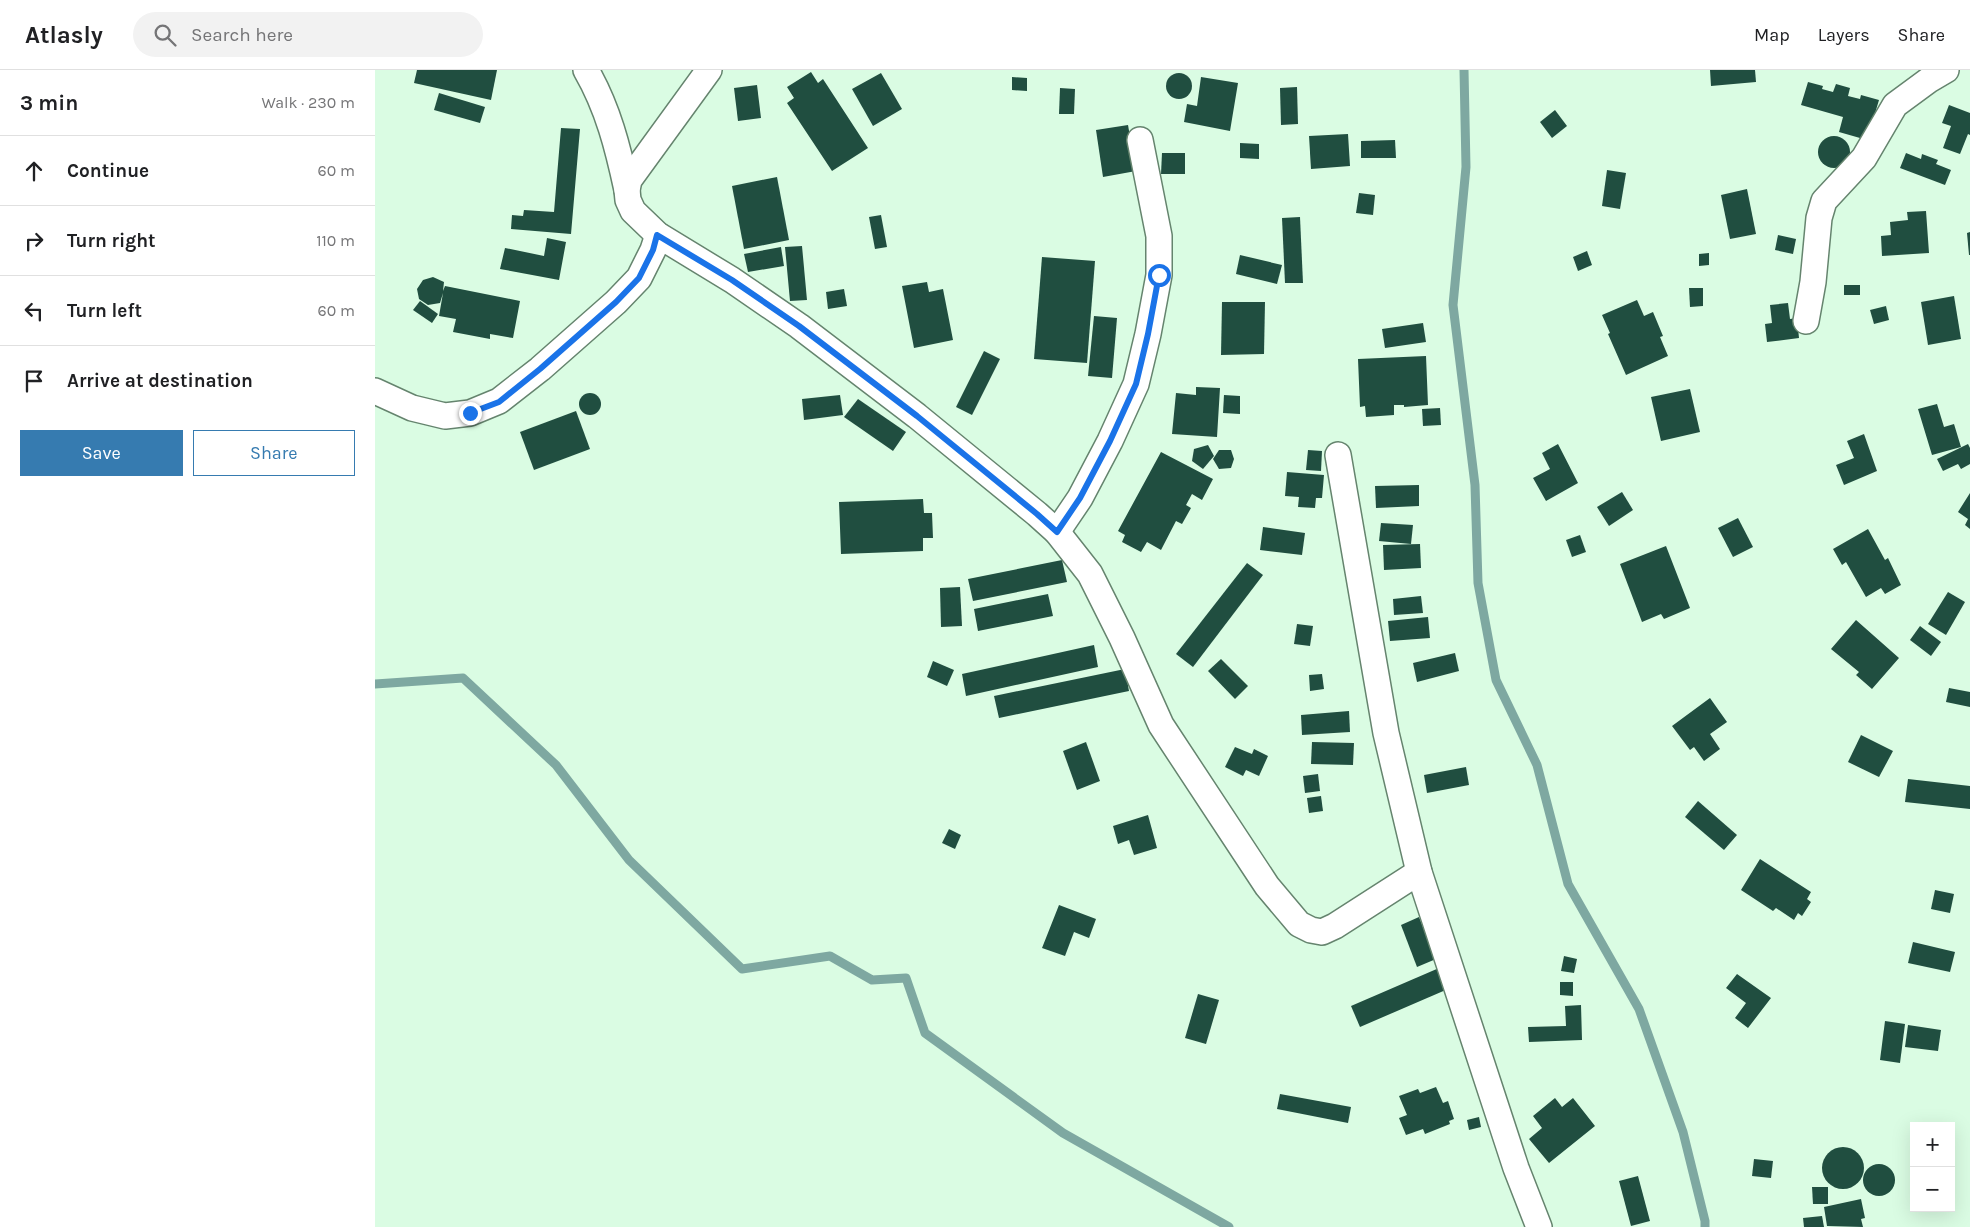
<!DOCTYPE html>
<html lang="en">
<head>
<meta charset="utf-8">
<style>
	:root { --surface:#fff; --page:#f2f2f2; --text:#202124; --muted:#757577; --line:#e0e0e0; --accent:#367bb0 }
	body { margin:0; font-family:Karla,sans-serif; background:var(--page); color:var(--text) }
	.controls { position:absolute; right:15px; bottom:15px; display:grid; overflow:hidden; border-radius:0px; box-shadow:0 5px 20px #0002 }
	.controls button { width:45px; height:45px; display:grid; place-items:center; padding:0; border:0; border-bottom:1px solid var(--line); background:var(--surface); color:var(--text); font:25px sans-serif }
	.stop { position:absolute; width:15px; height:15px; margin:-11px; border:4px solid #1a73e8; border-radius:50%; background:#fff }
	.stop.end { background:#1a73e8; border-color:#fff; box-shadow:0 1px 5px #0008 }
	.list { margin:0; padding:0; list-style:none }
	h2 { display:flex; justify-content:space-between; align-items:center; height:65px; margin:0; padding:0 20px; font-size:21px }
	h2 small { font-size:16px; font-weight:400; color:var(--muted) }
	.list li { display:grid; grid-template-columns:32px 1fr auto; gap:15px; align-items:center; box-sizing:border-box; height:70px; padding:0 20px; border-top:1px solid var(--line) }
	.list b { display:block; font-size:19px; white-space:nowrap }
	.list em { font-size:16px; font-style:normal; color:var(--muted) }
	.actions { display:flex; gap:10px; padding:15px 20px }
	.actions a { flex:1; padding:11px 0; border:1px solid var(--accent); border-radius:0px; text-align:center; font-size:18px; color:var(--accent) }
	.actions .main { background:var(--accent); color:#fff }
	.icon { flex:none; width:28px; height:28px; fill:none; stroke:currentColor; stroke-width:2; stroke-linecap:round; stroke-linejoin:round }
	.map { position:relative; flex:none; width:1595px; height:1157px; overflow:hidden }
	header { display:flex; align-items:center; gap:30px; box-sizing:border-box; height:70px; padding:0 25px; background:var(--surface); border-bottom:1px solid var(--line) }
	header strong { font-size:24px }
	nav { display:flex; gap:28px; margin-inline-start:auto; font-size:18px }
	.search { width:350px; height:45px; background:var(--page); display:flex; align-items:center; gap:12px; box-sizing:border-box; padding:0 18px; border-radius:28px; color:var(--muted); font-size:19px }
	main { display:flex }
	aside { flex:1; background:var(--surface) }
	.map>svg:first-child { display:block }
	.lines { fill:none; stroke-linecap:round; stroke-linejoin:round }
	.stream { stroke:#7ea8a1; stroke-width:9 }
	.building { fill:#204e40 }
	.street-casing { stroke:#65846e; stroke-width:28 }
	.street { stroke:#fff; stroke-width:25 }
	.route { stroke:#1a73e8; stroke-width:6 }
</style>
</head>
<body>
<header>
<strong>Atlasly</strong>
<div class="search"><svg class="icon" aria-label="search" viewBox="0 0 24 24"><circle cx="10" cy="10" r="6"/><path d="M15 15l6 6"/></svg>Search here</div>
<nav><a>Map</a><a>Layers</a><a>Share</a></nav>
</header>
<main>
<aside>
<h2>3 min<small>Walk · 230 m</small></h2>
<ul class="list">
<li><svg class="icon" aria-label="ahead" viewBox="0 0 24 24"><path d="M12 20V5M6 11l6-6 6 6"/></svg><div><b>Continue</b></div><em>60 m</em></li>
<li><svg class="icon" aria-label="right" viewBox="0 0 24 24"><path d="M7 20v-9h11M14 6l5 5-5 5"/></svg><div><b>Turn right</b></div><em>110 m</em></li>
<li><svg class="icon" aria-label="left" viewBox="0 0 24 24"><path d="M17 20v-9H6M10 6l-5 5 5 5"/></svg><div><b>Turn left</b></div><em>60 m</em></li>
<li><svg class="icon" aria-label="arrive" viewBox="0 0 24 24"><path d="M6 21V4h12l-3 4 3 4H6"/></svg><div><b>Arrive at destination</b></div></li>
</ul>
<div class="actions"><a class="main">Save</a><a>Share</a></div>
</aside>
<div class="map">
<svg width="1595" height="1157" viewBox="0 0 1595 1157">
	<rect width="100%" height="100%" fill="#dafce3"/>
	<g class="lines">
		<!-- stream -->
		<g class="stream">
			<path d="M1089 0 1091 97 1078 235 1100 415 1103 513 1121 610 1162 695 1193 814 1264 939 1308 1062 1330 1151V1157"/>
			<path d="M0 614 88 608 181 695 254 790 367 899 455 886 497 910 531 908 550 963 688 1063 854 1157"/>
		</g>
	</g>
	<!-- building -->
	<g class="building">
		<path d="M42 0H122L116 30 39 13Z"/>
		<path d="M1335 0H1380L1381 12 1336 16Z"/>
		<path d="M436 2 443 13 448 9 493 78 457 101 412 33 419 28 412 17Z"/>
		<path d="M506 3 527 39 498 56 477 19Z"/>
		<circle cx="804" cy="16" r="13"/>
		<path d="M637 7 652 8V21L637 20Z"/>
		<path d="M826 7 863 13 855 61 809 52 812 34 822 36Z"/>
		<path d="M1433 12 1448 16 1447 19 1458 22 1461 14 1475 18 1473 26 1485 29 1486 25 1504 30 1492 70 1464 62 1468 47 1426 35Z"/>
		<path d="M382 15 386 48 363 51 359 18Z"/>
		<path d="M922 17 923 54 906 55 905 18Z"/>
		<path d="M685 18 700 19 699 44H684Z"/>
		<path d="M64 23 110 37 105 53 59 40Z"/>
		<path d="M1574 35 1595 43V65L1593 64 1585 84 1568 78 1576 56 1567 53Z"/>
		<path d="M1180 40 1192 56 1177 68 1165 52Z"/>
		<path d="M753 55 761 101 728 107 721 60Z"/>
		<path d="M186 58 205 59 196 164 136 159 137 145 148 146 149 140 179 142Z"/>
		<path d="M973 64 975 96 936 99 934 66Z"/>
		<circle cx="1459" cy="82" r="16"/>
		<path d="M1020 70 1021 88H986V71Z"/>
		<path d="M865 73 884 74V89L865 88Z"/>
		<path d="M787 83H810V104H786Z"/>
		<path d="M1531 83 1546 89 1547 84 1563 90 1561 94 1576 100 1570 115 1525 98Z"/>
		<path d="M1232 100 1251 103 1245 139 1227 136Z"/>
		<path d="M402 107 414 170 369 179 357 116Z"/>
		<path d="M1372 119 1381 164 1355 169 1346 125Z"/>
		<path d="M984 123 1000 125 998 145 981 143Z"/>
		<path d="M1551 141 1554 183 1507 186 1506 166 1516 165 1515 152 1533 150 1532 142Z"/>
		<path d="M506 145 512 177 500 179 494 147Z"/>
		<path d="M925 147 928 213H910L907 148Z"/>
		<path d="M1595 162V185H1594L1592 163Z"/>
		<path d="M1403 165 1421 169 1418 184 1400 180Z"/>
		<path d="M172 168 191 172 184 210 125 199 130 178 169 186Z"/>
		<path d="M427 176 432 230 415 231 410 177Z"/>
		<path d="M406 177 409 196 373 202 369 184Z"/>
		<path d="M1212 181 1217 195 1203 201 1198 187Z"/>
		<path d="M1334 183V195L1324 196V184Z"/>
		<path d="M865 185 907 195 902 214 861 204Z"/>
		<path d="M667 187 720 191 712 293 659 289Z"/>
		<path d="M58 207 69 212 68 221 70 216 145 231 138 268 115 264V269L78 262 81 249 64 246 68 223 65 233 53 235 44 229 42 219 48 210Z"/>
		<path d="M552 212 554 222 568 219 578 270 539 278 527 216Z"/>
		<rect x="1469" y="215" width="16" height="10"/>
		<path d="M1314 218H1328V236L1315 237Z"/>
		<path d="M469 219 472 236 453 239 451 222Z"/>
		<path d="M1579 226 1586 269 1553 275 1546 232Z"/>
		<path d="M1262 230 1269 246 1278 242 1288 266 1285 267 1293 286 1251 305 1233 264 1235 263 1227 245Z"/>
		<path d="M45 231 63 244 57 253 38 240Z"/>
		<path d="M847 232H890L889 284 846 285Z"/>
		<path d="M1413 233 1415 249 1422 248 1424 268 1392 272 1390 254 1397 253 1395 235Z"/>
		<path d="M1511 236 1514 250 1499 254 1495 240Z"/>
		<path d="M719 246 742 248 737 308 713 306Z"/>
		<path d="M1048 253 1051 272 1010 278 1007 259Z"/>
		<path d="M609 281 625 289 597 345 581 337Z"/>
		<path d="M1051 286 1053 335 1029 337V335H1019V345L991 347 990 336 985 337 983 289Z"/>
		<path d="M821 317 845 318 842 367 797 364 801 323 821 325Z"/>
		<path d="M1315 319 1325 362 1286 371 1276 327Z"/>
		<circle cx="215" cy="334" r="11"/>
		<path d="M465 325 468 345 429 350 427 329Z"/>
		<path d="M849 325 865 326V344L848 343Z"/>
		<path d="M483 329 531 362 518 381 469 347Z"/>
		<path d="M1562 334 1569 357 1579 354 1586 377 1557 385 1543 339Z"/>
		<path d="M1065 338 1066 355 1048 356 1047 339Z"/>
		<path d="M201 341 215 379 159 400 145 362Z"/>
		<path d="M1489 364 1502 401 1469 415 1461 395 1479 388 1472 371Z"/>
		<path d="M1183 374 1203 413 1171 431 1158 408 1175 399 1167 383Z"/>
		<path d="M1593 374 1595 378V394L1586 399 1583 394 1568 401 1562 389Z"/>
		<path d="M833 375 839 386 828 399 817 391 819 379Z"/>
		<path d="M844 380H856L859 389 856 398 844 399 838 389Z"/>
		<path d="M933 380 947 381 946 401 931 400Z"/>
		<path d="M786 382 838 409 827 430 817 424 811 435 816 438 807 454 801 451 786 480 772 472 766 482 747 472 750 465 743 461Z"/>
		<path d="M912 402 949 405 947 428H941L940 438 923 437 924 427 910 426Z"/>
		<path d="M1044 415V436L1001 438 1000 416Z"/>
		<path d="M1247 422 1258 440 1234 456 1222 437Z"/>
		<path d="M1595 423V459L1590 455 1593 449 1583 442Z"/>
		<path d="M548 429 549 443H557L558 468H548V481L466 484 464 432Z"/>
		<path d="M1363 448 1378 477 1358 487 1343 458Z"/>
		<path d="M1006 453 1038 455 1036 474 1004 471Z"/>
		<path d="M888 457 930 463 927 485 885 480Z"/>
		<path d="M1493 459 1510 490 1513 488 1526 515 1510 524 1506 518 1491 527 1471 492 1467 495 1458 479Z"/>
		<path d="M1205 465 1211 482 1197 487 1191 470Z"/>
		<path d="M1045 474 1046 498 1009 500 1008 475Z"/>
		<path d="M1291 476 1315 538 1289 549 1286 544 1267 552 1245 494Z"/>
		<path d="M687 490 692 512 598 531 593 509Z"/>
		<path d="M872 493 888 505 818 597 801 584Z"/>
		<path d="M585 517 587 556 566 557 565 518Z"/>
		<path d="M1573 522 1590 532 1571 565 1553 554Z"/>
		<path d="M673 524 678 546 603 561 599 539Z"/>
		<path d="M1046 526 1048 543 1019 545 1018 529Z"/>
		<path d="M1053 547 1055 568 1015 571 1013 551Z"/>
		<path d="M1481 550 1524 588 1497 619 1481 605 1484 602 1456 579Z"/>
		<path d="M922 554 938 556 935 576 919 574Z"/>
		<path d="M1545 556 1566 572 1556 586 1535 570Z"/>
		<path d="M719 575 723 597 591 626 587 604Z"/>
		<path d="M1080 583 1084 601 1042 612 1038 593Z"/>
		<path d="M846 589 873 616 860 629 833 601Z"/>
		<path d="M558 591 579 600 572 616 552 607Z"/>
		<path d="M750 599 754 621 624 648 619 626Z"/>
		<path d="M947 604 949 619 935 621 934 605Z"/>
		<path d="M1574 618 1595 622V637L1571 632Z"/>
		<path d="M1335 628 1352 652 1335 664 1345 679 1329 691 1319 677 1315 680 1297 656Z"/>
		<path d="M974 641 975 662 927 665 926 645Z"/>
		<path d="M1486 665 1518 681 1504 707 1473 692Z"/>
		<path d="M711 672 725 711 702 720 688 681Z"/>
		<path d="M937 672 979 673 978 695 936 694Z"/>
		<path d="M860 677 877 684 879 679 893 686 884 706 871 700 868 706 850 697Z"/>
		<path d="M1091 697 1094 715 1052 723 1049 705Z"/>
		<path d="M943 704 945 721 930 723 928 706Z"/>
		<path d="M1533 709 1595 716V739L1530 732Z"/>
		<path d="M946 726 948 741 934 743 932 728Z"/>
		<path d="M1323 731 1362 765 1349 780 1310 747Z"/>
		<path d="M773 745 782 778 759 785 754 770 743 774 738 756Z"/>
		<path d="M574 759 586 765 580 779 567 773Z"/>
		<path d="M1385 789 1436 822 1432 829 1436 832 1427 846 1423 843 1419 850 1401 838 1398 841 1366 820Z"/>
		<path d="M1560 820 1579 824 1575 843 1556 839Z"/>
		<path d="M684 835 721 849 714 868 699 862 690 886 667 878Z"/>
		<path d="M1044 847 1061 889 1042 897 1026 855Z"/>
		<path d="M1538 872 1580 882 1575 902 1533 893Z"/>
		<path d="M1189 886 1202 889 1199 903 1186 901Z"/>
		<path d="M1064 898 1073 919 985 957 976 936Z"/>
		<path d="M1362 904 1396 928 1373 958 1360 948 1371 933 1351 918Z"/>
		<path d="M1185 912H1198V926L1185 925Z"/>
		<path d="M823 924 844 930 831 974 810 968Z"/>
		<path d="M1206 935 1207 970 1154 972 1153 957 1191 956 1190 936Z"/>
		<path d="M1510 951 1530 954 1525 993 1505 990Z"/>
		<path d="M1533 955 1566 960 1563 981 1530 977Z"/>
		<path d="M1061 1017 1068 1033 1073 1031 1079 1049 1074 1051 1075 1054 1050 1064 1048 1059 1031 1065 1024 1048 1032 1045 1024 1026 1043 1019 1045 1023Z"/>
		<path d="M905 1024 976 1037 973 1053 902 1039Z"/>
		<path d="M1180 1028 1187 1037 1198 1028 1220 1056 1174 1093 1154 1069 1167 1058 1158 1046Z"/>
		<path d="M1104 1047 1106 1057 1094 1060 1092 1050Z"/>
		<circle cx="1468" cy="1098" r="21"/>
		<path d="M1379 1089 1398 1091 1396 1108 1377 1106Z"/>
		<circle cx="1504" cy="1110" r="16"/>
		<path d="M1263 1106 1275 1151 1256 1156 1244 1111Z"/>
		<path d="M1437 1117H1453V1134H1438Z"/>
		<path d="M1486 1129 1490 1148 1486 1149 1488 1157 1452 1156 1449 1137Z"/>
		<path d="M1447 1146 1449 1157H1429L1428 1148Z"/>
	</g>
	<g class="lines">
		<defs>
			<g id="street">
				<path d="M211 0C233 38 243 78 252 120"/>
				<path d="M334 0 254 110 252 120 253 130 258 141 283 165 357 210 424 256 542 346 662 444 682 462 715 504 747 568 786 655 892 816 924 854 936 860 947 862 960 856 1044 802"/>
				<path d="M1431 251 1438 212 1444 148 1449 131 1489 88 1520 35 1554 10 1571 0"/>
				<path d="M0 321 37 338 70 346 95 343 124 331 165 299 241 232 264 208 278 180 283 165"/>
				<path d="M963 385 1011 663 1044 802 1141 1098 1164 1157"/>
				<path d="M682 462 705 428 735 371 761 314 773 264 784 205V166L765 70"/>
			</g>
		</defs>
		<!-- street casing -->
		<use href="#street" class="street-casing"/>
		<!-- street -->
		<use href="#street" class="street"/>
	</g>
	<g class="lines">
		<!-- route -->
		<path class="route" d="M95 343 124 332 165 299 241 232 264 208 278 180 282 165 357 210 424 256 542 346 662 444 682 462 705 428 735 371 761 314 773 264 784 205"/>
	</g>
</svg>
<div class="controls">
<button>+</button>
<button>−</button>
</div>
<div class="stop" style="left:784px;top:205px"></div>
<div class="stop end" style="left:95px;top:343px"></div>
</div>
</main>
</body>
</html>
